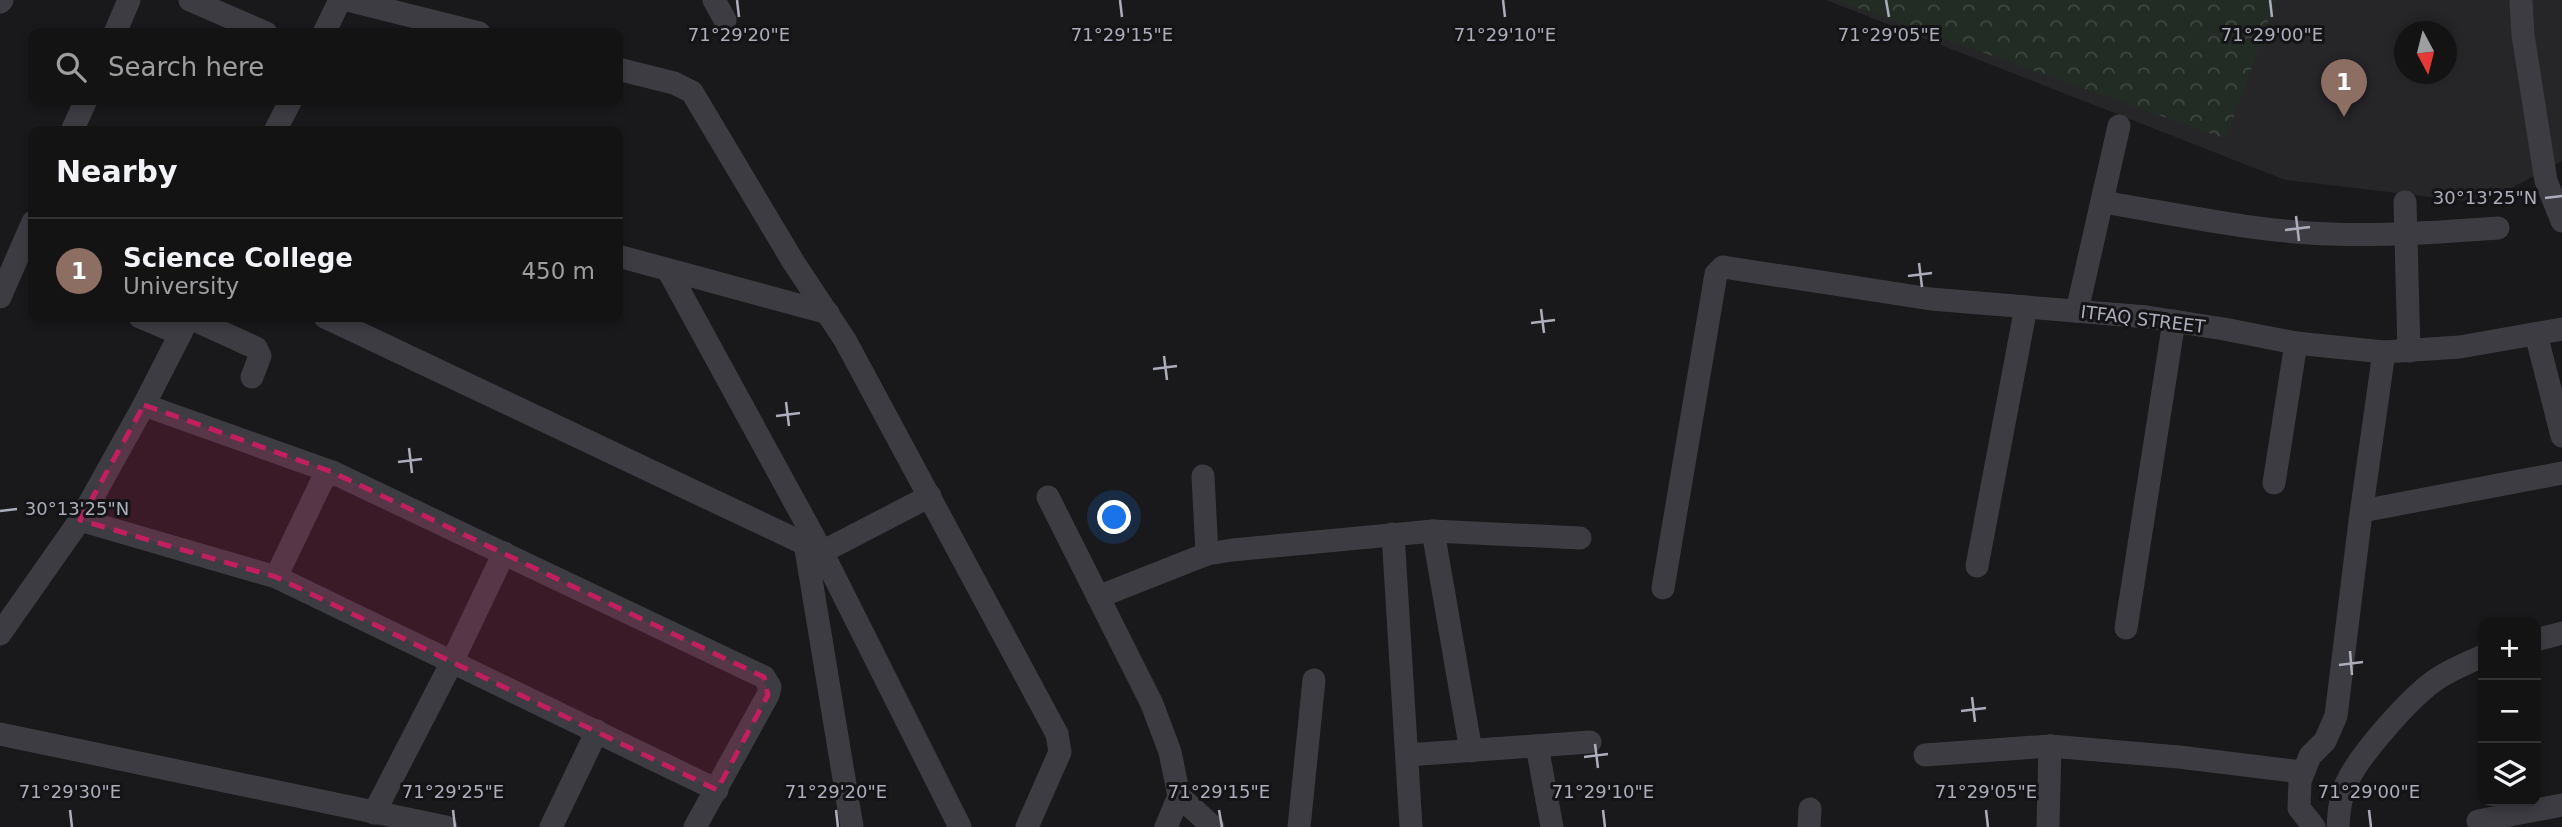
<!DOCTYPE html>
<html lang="en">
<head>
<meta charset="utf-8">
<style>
	:root { --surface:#131314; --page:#202022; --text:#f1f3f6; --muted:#9d9ea0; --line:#323234; --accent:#f2d83a }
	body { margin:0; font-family:"DejaVu Sans",sans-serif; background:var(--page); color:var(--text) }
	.controls { position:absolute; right:21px; bottom:21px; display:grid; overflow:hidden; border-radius:14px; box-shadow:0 4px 10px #0003 }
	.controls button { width:63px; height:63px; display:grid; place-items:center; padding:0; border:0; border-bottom:2px solid var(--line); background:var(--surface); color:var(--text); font:35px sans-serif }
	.compass { position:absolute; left:2394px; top:21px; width:63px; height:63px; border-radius:50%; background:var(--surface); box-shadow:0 4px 10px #0003; rotate:173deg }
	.you { position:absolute; left:1115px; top:518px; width:24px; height:24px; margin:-18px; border:5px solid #fff; border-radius:50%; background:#1a73e8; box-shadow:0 0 0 10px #1a73e833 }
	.badge { display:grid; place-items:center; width:46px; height:46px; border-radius:50%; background:var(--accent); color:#fff; font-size:23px; font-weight:700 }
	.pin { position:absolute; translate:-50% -58px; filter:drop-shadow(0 2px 4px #0008) }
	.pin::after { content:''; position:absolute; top:37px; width:24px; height:21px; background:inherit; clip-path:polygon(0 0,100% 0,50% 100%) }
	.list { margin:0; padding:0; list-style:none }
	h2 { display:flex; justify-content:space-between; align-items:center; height:91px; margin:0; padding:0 28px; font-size:30px }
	h2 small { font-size:23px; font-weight:400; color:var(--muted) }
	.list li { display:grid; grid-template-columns:46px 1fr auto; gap:21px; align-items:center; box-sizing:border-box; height:105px; padding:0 28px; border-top:2px solid var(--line) }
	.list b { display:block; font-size:26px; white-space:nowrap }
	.list p { margin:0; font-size:23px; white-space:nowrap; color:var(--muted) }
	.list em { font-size:23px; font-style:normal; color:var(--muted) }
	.icon { flex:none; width:38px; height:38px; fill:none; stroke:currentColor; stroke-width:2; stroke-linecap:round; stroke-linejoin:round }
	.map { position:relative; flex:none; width:2562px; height:827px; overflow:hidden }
	.search { position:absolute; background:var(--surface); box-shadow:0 4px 10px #0003; left:28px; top:28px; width:595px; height:77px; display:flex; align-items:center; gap:18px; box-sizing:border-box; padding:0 24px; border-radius:14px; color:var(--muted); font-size:26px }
	.panel { position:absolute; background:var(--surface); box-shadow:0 4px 10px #0003; left:28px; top:126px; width:595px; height:196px; border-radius:14px }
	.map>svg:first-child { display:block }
	.built { fill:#262528; fill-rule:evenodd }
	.park { fill:url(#park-crowns) }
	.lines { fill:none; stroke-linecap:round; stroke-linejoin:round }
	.minor { stroke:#3c3c42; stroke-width:23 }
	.marked { fill:#c11f60; fill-opacity:0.2; stroke:#c11f60; stroke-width:5; stroke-dasharray:14 9; stroke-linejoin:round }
	.ticks { fill:none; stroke:#abadbb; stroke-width:2.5 }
	.labels { text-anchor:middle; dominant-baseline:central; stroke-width:6; stroke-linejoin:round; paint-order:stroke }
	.street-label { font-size:18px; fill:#abadbb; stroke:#141416 }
	.ticks-label { font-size:18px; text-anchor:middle; fill:#abadbb; stroke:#141416; stroke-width:6; stroke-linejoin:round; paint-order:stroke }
</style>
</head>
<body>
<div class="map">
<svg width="2562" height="827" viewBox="0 0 2562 827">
	<defs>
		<pattern id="park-crowns" width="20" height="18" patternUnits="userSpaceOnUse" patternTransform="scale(1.75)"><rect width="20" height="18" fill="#232b25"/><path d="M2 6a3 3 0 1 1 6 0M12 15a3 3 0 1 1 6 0" fill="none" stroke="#404743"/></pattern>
	</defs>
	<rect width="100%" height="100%" fill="#19191b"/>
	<!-- built -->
	<path class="built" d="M1826 0H2562V161L2483 203 2285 180ZM2404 32H2446V74H2404Z"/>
	<!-- park -->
	<path class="park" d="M1835 0H2276L2226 139Z"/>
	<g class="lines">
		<!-- minor -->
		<g class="minor">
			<path d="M190 0 266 33"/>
			<path d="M348 0 479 33"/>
			<path d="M714 0 725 20"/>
			<path d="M2521 0 2523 35 2546 181 2562 221"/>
			<path d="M0 2 2 0"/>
			<path d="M115 33 129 0"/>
			<path d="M324 33 340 0"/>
			<path d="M618 69 674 83 692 92 794 263 845 340 1057 734 1060 752 1027 827"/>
			<path d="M72 131 86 100"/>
			<path d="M275 131 291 100"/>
			<path d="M2102 202C2177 214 2255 232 2331 234 2387 236 2443 232 2498 228"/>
			<path d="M2405 202 2409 351"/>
			<path d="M618 256 828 313"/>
			<path d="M668 270 822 552 960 827"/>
			<path d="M0 297 33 222"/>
			<path d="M2077 311 2119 126"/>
			<path d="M140 317 180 334"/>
			<path d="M188 317 256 348 260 356 252 377"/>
			<path d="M325 317 822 552 930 496"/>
			<path d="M2536 334 2562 436"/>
			<path d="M144 405 332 472 764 677 770 687 768 695 695 827"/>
			<path d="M1203 476 1207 554"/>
			<path d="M2274 483 2296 343"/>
			<path d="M1048 497 1152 704 1170 752 1179 796 1213 827"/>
			<path d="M2362 511 2562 473"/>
			<path d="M80 520 276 577 717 790"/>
			<path d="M1433 531 1471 751"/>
			<path d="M1393 534 1411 827"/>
			<path d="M805 543 852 827"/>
			<path d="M1977 566 2026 307"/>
			<path d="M276 577 322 481 332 472"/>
			<path d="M1663 588 1716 274 1723 267 1931 299 2147 317 2224 329 2296 343 2384 352 2460 347 2562 329"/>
			<path d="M1098 597 1207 554 1232 550 1433 531 1580 538"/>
			<path d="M2126 628 2174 321"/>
			<path d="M0 634 80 520 144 405 189 317"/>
			<path d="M2536 640 2562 633"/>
			<path d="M0 734 446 827"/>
			<path d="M1537 746 1552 827"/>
			<path d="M1407 755 1590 742"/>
			<path d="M1925 755 2050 746 2179 757 2302 772"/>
			<path d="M374 813 452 662 504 553"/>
			<path d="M2478 821 2562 805"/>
			<path d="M551 827 597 731"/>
			<path d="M1166 827 1179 796"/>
			<path d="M1299 827 1314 680"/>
			<path d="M1809 827 1810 809"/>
			<path d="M2048 827 2050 746"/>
			<path d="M2314 827 2299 808 2300 781 2310 756 2325 741 2336 716 2360 521 2384 352"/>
			<path d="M2338 827C2339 812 2340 798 2346 784 2359 755 2409 699 2434 681 2449 670 2467 663 2483 656"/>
		</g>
	</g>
	<!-- marked area -->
	<path class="marked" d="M144 405 332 472 764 677 768 695 717 790 276 577 80 520Z"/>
	<!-- ticks -->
	<path class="ticks" d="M737 0 739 17M1120 0 1122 17M1503 0 1505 17M1886 0 1889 17M2270 0 2272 17M2545 198 2562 196M2296 216 2299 241M2285 230 2310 227M1919 263 1922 287M1908 276 1932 273M1541 309 1544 333M1531 323 1555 320M1164 356 1167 380M1153 369 1177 366M786 402 789 426M776 416 800 413M409 448 412 473M398 462 422 459M0 511 17 509M2350 651 2352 675M2339 665 2363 662M1972 697 1975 722M1961 711 1986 708M1595 744 1598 768M1584 757 1608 754M70 810 72 827M453 810 455 827M836 810 838 827M1219 810 1222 827M1603 810 1605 827M1986 810 1988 827M2369 810 2371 827"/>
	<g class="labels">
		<!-- street labels -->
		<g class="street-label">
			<text transform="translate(2143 319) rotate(7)">ITFAQ STREET</text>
		</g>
	</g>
	<g class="ticks-label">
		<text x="739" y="41">71°29'20"E</text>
		<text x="1122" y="41">71°29'15"E</text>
		<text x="1505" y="41">71°29'10"E</text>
		<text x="1889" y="41">71°29'05"E</text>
		<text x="2272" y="41">71°29'00"E</text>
		<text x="2485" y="204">30°13'25"N</text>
		<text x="77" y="515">30°13'25"N</text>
		<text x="70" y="798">71°29'30"E</text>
		<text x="453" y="798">71°29'25"E</text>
		<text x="836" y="798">71°29'20"E</text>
		<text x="1219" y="798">71°29'15"E</text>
		<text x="1603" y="798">71°29'10"E</text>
		<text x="1986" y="798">71°29'05"E</text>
		<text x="2369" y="798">71°29'00"E</text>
	</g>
</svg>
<div class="controls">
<button>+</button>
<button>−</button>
<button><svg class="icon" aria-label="layers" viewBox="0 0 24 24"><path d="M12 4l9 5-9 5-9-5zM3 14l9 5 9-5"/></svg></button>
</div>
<svg class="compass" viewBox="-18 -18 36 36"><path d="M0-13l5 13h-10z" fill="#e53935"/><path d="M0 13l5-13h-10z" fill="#9d9ea0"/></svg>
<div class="you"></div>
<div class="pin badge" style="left:2344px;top:117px;background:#8d6e63">1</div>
<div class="search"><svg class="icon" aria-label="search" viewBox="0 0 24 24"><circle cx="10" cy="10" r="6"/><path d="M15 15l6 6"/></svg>Search here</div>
<section class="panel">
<h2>Nearby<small></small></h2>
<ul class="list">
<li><span class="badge" style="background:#8d6e63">1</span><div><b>Science College</b><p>University</p></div><em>450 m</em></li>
</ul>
</section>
</div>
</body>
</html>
